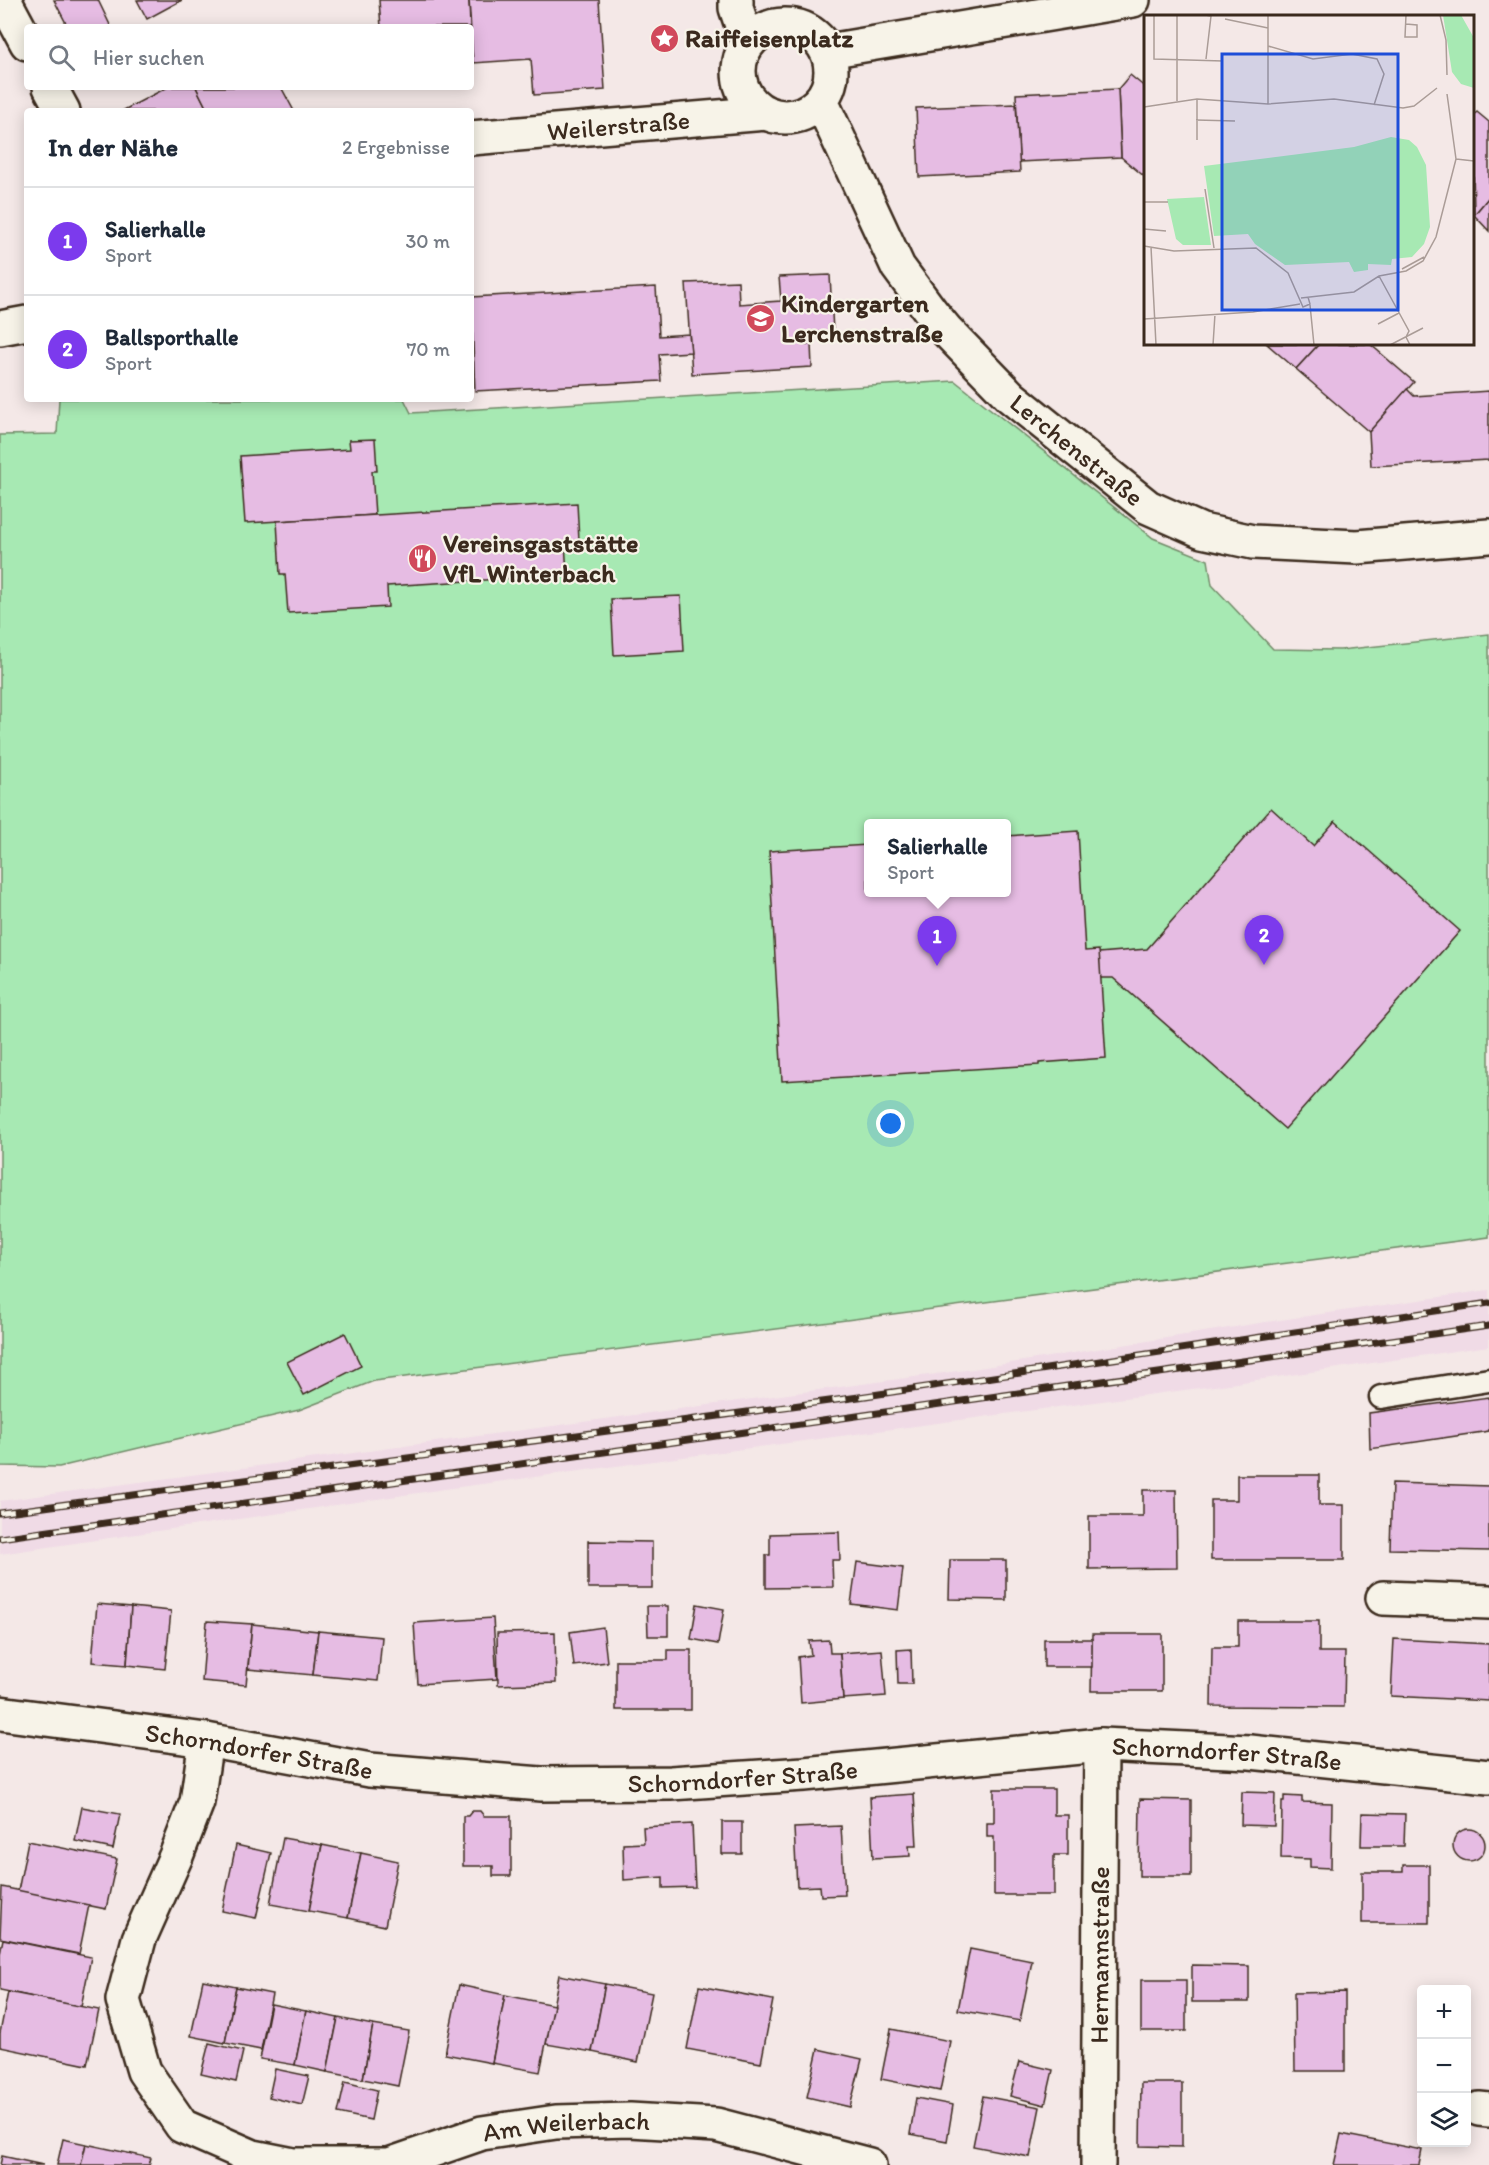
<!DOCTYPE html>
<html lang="de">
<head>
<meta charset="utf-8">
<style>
	:root { --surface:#fff; --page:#f2f2f3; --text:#1f2937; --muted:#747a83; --line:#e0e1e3; --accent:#7c3aed }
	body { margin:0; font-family:Itim,sans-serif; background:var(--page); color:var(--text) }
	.controls { position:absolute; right:18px; bottom:18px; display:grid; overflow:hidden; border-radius:6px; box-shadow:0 3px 15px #0003 }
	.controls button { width:54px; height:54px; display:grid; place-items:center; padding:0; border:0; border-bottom:2px solid var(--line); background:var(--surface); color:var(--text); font:30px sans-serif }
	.you { position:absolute; left:891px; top:1124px; width:21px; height:21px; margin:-15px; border:4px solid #fff; border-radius:50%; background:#1a73e8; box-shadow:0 0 0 9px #1a73e833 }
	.badge { display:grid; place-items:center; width:39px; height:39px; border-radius:50%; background:var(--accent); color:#fff; font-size:20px; font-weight:700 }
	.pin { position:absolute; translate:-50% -50px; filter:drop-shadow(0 2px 3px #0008) }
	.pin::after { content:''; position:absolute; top:32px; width:21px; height:18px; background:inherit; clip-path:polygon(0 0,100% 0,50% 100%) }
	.popup { position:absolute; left:864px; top:819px; width:147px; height:78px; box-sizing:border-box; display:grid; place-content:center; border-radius:6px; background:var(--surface); filter:drop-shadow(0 2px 4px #0005); font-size:20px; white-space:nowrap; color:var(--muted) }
	.popup b { font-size:22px; color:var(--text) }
	.popup::after { content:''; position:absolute; left:50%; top:100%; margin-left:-12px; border:12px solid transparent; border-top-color:var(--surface) }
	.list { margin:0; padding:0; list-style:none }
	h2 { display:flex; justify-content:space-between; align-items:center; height:78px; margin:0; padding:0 24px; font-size:26px }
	h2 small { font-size:20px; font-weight:400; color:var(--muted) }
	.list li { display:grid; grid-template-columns:39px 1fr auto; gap:18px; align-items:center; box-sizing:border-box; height:108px; padding:0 24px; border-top:2px solid var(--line) }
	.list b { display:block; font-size:22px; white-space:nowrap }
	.list p { margin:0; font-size:20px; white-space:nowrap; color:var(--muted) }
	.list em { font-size:20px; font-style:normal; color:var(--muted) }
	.icon { flex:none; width:33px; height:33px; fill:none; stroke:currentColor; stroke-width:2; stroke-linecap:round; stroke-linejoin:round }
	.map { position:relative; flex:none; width:1489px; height:2165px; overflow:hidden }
	.search { position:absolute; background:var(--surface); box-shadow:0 3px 15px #0003; left:24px; top:24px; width:450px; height:66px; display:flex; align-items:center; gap:15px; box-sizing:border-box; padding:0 21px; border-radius:6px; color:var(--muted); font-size:22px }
	.panel { position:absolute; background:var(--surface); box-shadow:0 3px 15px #0003; left:24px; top:108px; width:450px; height:294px; border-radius:6px }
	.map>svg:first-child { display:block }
	.built { fill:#f0dbe6 }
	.green { fill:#a7e9b3; stroke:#718a68; stroke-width:1.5; fill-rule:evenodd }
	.building { fill:#e6bce3; stroke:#3b2a1e; stroke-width:1.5 }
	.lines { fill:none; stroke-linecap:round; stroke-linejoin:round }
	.service-casing { stroke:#3b2a1e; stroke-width:27 }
	.minor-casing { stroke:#3b2a1e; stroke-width:38 }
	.tertiary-casing { stroke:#3b2a1e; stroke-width:38 }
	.service { stroke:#f7f3e8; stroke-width:22 }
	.minor { stroke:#f7f3e8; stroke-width:33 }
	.tertiary { stroke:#f7f3e8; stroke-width:33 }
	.rail-casing { stroke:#3b2a1e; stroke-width:7 }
	.rail { stroke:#f7f3e8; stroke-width:4.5; stroke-dasharray:14; stroke-linecap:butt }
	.labels { text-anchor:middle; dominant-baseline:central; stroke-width:4.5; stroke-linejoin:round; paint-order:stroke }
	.poi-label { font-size:26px; font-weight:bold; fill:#3b2a1e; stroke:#f7f3e8; text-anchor:start }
	.street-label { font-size:26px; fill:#3b2a1e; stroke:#f7f3e8 }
	.inset-road { fill:none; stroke:#aa9c97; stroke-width:1.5 }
	.view { fill:#1d4ed8; fill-opacity:0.15; stroke:#1d4ed8; stroke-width:3 }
	.inset-edge { fill:none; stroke:#3b2a1e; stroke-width:3 }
</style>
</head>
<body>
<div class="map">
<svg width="1489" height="2165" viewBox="0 0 1489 2165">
	<rect width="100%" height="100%" fill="#f4e8e7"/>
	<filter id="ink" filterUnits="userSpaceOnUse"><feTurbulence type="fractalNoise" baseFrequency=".0167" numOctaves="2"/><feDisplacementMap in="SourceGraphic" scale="12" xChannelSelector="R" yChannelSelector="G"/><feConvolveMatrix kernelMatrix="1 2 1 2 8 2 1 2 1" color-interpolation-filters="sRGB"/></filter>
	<g filter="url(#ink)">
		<!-- built -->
		<path class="built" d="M1489 1290V1346L1222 1385 452 1488 0 1554V1501L973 1369 1266 1322Z"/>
		<!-- green -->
		<path class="green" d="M955 381 1153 538 1208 560 1212 585 1273 649 1340 650 1489 634V1237L374 1381 299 1410 59 1467 0 1466V435L57 434 59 399H404L411 413ZM868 824H1006V892H868Z"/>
		<!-- building -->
		<g class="building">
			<path d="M54 0H98L111 27H68Z"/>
			<path d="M137 0H182L147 19Z"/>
			<path d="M379 0H469L470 27H381Z"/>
			<path d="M469 0H599L605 90 534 95 531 59 473 63Z"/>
			<path d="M1130 75 1146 88V178L1121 157 1118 89Z"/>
			<path d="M168 87H196L208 111H122Z"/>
			<path d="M196 87H281L294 111H208Z"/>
			<path d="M1118 89 1121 157 1019 162 1016 94Z"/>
			<path d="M1016 104 1020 172 919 177 916 108Z"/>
			<path d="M1477 112 1489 122V197L1474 215 1472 116Z"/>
			<path d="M1489 197V231L1474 215Z"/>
			<path d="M830 275 833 332 805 333 806 345 811 344 812 367 692 374 686 283 738 281 739 304 781 301 779 277Z"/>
			<path d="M656 287 659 336 689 334 691 352 659 354 661 381 475 391 471 297Z"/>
			<path d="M1267 344H1319L1296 369Z"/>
			<path d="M1319 344H1370L1414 382 1369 432 1296 369Z"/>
			<path d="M1407 389 1414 396 1489 391V460L1371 466 1369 432Z"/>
			<path d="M375 439 377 471H372L375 515 245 523 240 456 350 449 349 440Z"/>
			<path d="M577 503 579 541 565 542 567 575 387 586 388 607 288 613 285 574H280L277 521Z"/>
			<path d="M681 596 684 651 614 655 611 599Z"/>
			<path d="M1271 808 1313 846 1335 821 1460 931 1285 1129 1113 978H1100L1099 953 1147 949Z"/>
			<path d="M1078 831 1085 951 1099 950 1106 1058 1039 1063V1065L782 1081 769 851 868 845V892H1006V836Z"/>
			<path d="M345 1333 361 1366 304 1395 287 1362Z"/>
			<path d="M1489 1397V1431L1370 1449 1369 1413Z"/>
			<path d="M1237 1475H1319V1505H1344V1560H1211V1500H1237Z"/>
			<path d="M1392 1483 1489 1486V1551L1390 1549Z"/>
			<path d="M1143 1490H1176L1177 1568 1089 1569V1516H1143Z"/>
			<path d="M839 1532 840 1560H832L833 1587 766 1588V1555H770V1534Z"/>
			<path d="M588 1541 652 1542V1588H588Z"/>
			<path d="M950 1560H1006V1600L949 1599Z"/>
			<path d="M857 1562 903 1568 898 1610 851 1604Z"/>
			<path d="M97 1604 131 1607 127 1665 92 1662Z"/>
			<path d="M697 1604 724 1609 718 1644 691 1639Z"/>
			<path d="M647 1606H668V1636H648Z"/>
			<path d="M131 1607 171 1611 165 1669 127 1665Z"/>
			<path d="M493 1618 497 1679 418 1684 414 1623Z"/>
			<path d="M207 1621 252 1624 246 1685 202 1681Z"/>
			<path d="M1238 1621H1319V1652H1345L1344 1707 1211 1706 1212 1647H1238Z"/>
			<path d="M252 1624 318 1631 313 1675 248 1669Z"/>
			<path d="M603 1627 607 1662 574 1666 570 1632Z"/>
			<path d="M318 1631 382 1637 378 1681 313 1675Z"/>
			<path d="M555 1632 556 1683 498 1685 497 1633Z"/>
			<path d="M1092 1634H1162V1691H1091Z"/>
			<rect x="1044" y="1639" width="48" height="28"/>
			<path d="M1394 1639 1489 1644V1701L1391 1696Z"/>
			<path d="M829 1640 830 1653H840L843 1699 801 1703 798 1657 811 1655 809 1641Z"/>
			<path d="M911 1649 912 1684H898L897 1650Z"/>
			<path d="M668 1650H691V1710H616V1660H668Z"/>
			<path d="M882 1650 886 1696 843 1699 840 1653Z"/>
			<path d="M994 1789H1054V1815H1068V1855H1054V1895H994V1837H987V1823H994Z"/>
			<path d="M1242 1792 1275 1793 1274 1826 1241 1825Z"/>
			<path d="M914 1794 917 1846H909L910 1856 873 1858 870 1797Z"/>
			<path d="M1284 1796 1302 1797V1802L1332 1803 1331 1868 1310 1867V1859L1281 1858 1282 1802H1284Z"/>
			<path d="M1140 1799 1191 1800V1876H1139Z"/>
			<path d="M82 1807 120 1814 113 1849 75 1841Z"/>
			<path d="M472 1811H480L484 1816H511V1876H493V1866H463V1816H468Z"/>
			<path d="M1362 1813 1405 1814 1404 1846H1361Z"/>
			<rect x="722" y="1822" width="20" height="32"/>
			<path d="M692 1824 695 1887 663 1888V1877L624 1880 623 1844 644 1843 643 1827Z"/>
			<path d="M841 1826 845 1895 821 1896 820 1886 797 1887 794 1828Z"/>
			<circle cx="1469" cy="1845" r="16"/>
			<path d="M283 1838 322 1845 309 1911 270 1904Z"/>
			<path d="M28 1841 117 1859 106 1909 18 1891Z"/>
			<path d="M236 1845 271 1853 256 1918 222 1911Z"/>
			<path d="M322 1845 361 1853 348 1918 309 1911Z"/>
			<path d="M361 1853 398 1861 385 1926 348 1918Z"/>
			<path d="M1403 1865H1429V1923H1362V1872H1403Z"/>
			<path d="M2 1887 89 1905 79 1954 0 1938Z"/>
			<path d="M3 1939 91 1957 81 2007 0 1990V1954Z"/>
			<path d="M970 1949 1032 1961 1020 2021 958 2010Z"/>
			<path d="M1192 1965 1249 1966V2002H1192Z"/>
			<path d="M559 1975 605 1984 592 2052 546 2044Z"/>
			<path d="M203 1980 236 1987 225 2043 191 2036Z"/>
			<rect x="1141" y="1980" width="45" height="51"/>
			<path d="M605 1984 652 1993 638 2062 592 2052Z"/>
			<path d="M459 1985 505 1995 492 2063 445 2054Z"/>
			<path d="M699 1986 773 2000 761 2063 687 2049Z"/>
			<path d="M236 1987 272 1994 261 2050 225 2043Z"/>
			<path d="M8 1992 99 2010 87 2065 0 2047V2033Z"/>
			<path d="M1345 1992V2071H1295L1294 1993Z"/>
			<path d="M505 1995 554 2005 540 2072 492 2063Z"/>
			<path d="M271 2004 306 2011 295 2065 260 2059Z"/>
			<path d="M306 2011 338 2018 327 2072 295 2065Z"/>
			<path d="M338 2018 373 2025 363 2079 327 2072Z"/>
			<path d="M373 2025 409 2031 398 2086 363 2079Z"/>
			<path d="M891 2029 950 2041 940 2091 881 2079Z"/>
			<path d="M209 2043 243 2051 236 2082 201 2074Z"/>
			<path d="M818 2049 862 2059 850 2107 807 2097Z"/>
			<path d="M1019 2062 1053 2070 1045 2105 1010 2096Z"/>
			<path d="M275 2069 309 2076 302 2105 269 2097Z"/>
			<path d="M345 2082 377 2090 371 2120 338 2113Z"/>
			<path d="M1141 2083H1182V2147L1140 2146Z"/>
			<path d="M983 2096 1040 2107 1030 2157 973 2146Z"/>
			<path d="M916 2098 953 2105 947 2141 910 2134Z"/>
			<path d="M1341 2134 1422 2150 1419 2165H1334Z"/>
			<path d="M63 2139 86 2144 81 2165H57Z"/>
			<path d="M86 2144 151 2158 149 2165H81Z"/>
			<path d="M2 2156 43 2165H0Z"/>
		</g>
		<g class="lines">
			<defs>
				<path id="service" d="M1381 1397 1489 1380"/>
				<g id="minor">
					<path d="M4 0 27 43"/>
					<path d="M736 0V8L748 43"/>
					<circle cx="785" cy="71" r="46"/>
					<path d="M828 51 1133 0"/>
					<path d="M50 87 63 111"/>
					<path id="s1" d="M821 101 898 267 932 313 946 330 1011 397 1148 507 1202 531 1253 542 1357 547 1489 536"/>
					<path id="s2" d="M471 138 766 113"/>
					<path d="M0 328 27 323"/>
					<path d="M1383 1598 1489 1602"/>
					<path id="s3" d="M206 1740 197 1802 176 1856 139 1939 123 2000 144 2071 182 2126 253 2157 293 2165H389L482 2133 556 2122 630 2120 716 2125 869 2165"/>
					<path d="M1479 2109 1489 2110"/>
					<path id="s4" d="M1098 2165 1101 1745"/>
				</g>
				<g id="tertiary">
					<path id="s5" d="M0 1713 206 1740 370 1770 541 1784 671 1783 804 1774 1101 1745 1250 1752 1489 1777"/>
				</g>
			</defs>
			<!-- service casing -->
			<use href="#service" class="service-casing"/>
			<!-- minor casing -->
			<use href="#minor" class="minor-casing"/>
			<!-- tertiary casing -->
			<use href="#tertiary" class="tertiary-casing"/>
			<!-- service -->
			<use href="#service" class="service"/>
			<!-- minor -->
			<use href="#minor" class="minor"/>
			<!-- tertiary -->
			<use href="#tertiary" class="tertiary"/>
			<defs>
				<g id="rail">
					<path d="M0 1513 859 1397 1489 1303"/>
					<path d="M0 1538 1489 1326"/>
				</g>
			</defs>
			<!-- rail casing -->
			<use href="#rail" class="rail-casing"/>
			<!-- rail -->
			<use href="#rail" class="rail"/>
		</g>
	</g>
	<!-- icons -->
	<defs>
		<symbol id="sight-disc" viewBox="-11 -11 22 22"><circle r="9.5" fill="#d1495b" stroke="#f7f3e8"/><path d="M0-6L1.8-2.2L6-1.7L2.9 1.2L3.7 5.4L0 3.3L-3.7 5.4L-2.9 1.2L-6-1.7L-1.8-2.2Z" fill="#fff"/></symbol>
		<symbol id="school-disc" viewBox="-11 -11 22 22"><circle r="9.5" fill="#d1495b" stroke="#f7f3e8"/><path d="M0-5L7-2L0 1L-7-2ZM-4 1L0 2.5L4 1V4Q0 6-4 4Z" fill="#fff"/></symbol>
		<symbol id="restaurant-disc" viewBox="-11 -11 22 22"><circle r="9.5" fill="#d1495b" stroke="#f7f3e8"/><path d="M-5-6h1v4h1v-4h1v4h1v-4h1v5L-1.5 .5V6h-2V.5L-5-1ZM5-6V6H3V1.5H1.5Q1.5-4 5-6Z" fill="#fff"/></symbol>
	</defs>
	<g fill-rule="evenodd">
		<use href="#sight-disc" x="648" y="22" width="33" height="33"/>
		<use href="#school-disc" x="744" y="302" width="33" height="33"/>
		<use href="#restaurant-disc" x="406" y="542" width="33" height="33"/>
	</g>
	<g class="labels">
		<!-- poi labels -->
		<g class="poi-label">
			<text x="685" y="38">Raiffeisenplatz</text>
			<text x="781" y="303">Kindergarten<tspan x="781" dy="30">Lerchenstraße</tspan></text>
			<text x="443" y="543">Vereinsgaststätte<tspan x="443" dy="30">VfL Winterbach</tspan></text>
		</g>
		<!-- street labels -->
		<g class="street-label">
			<text stroke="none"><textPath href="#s2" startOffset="148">Weilerstraße</textPath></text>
			<text stroke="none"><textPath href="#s1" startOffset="440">Lerchenstraße</textPath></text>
			<text stroke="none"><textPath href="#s5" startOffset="262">Schorndorfer Straße</textPath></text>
			<text stroke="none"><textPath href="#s5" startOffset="1234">Schorndorfer Straße</textPath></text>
			<text stroke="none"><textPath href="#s5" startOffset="748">Schorndorfer Straße</textPath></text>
			<text stroke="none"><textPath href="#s4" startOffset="210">Hermannstraße</textPath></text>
			<text stroke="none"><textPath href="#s3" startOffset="813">Am Weilerbach</textPath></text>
		</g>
	</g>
	<!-- overview -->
	<g transform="translate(1144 15)">
		<rect width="330" height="330" fill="#f4e8e7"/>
		<path d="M299 0H317L330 23V73L317 69 308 57ZM247 122 265 125 273 132 282 150 286 212 280 229 268 242 248 244 247 250 224 249V255L210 257 205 247 141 250 111 229 104 219 70 221 60 151 210 132ZM60 182 67 230H39L32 224 23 184Z" fill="#a7e9b3"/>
		<path class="inset-road" d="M10 0V44L79 46M61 0 67 1 62 44M262 0 261 22H273V10L262 9M296 0 302 25 303 60M81 4 124 13M124 31 169 44 208 39 233 44 240 59 230 90M303 79 312 144M53 84V125M33 86V0M124 89V0M0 92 53 84 124 89 190 84 259 93 270 91 293 73M52 105 91 106M312 144 330 146M61 174 70 233M0 187H24M0 214 22 216M0 231 30 236 112 233 144 258 159 292 166 289 164 282M7 232 12 330M258 254 280 242M235 261 265 316 262 322 266 330M157 283 210 277 235 261 262 256 279 246 292 222 312 144M166 290 170 330M0 304 109 297 156 289M234 309 255 298M69 330 71 299M246 330 279 313"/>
		<path class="view" d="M78 39H254V295H78Z"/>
		<rect width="330" height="330" class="inset-edge"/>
	</g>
</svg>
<div class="controls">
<button>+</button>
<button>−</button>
<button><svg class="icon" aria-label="layers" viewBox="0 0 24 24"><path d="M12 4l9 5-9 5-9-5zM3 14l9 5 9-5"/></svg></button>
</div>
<div class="you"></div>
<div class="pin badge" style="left:937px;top:966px">1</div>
<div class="popup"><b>Salierhalle</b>Sport</div>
<div class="pin badge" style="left:1264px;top:965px">2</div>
<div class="search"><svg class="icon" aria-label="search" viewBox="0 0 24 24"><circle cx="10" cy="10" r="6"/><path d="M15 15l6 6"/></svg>Hier suchen</div>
<section class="panel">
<h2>In der Nähe<small>2 Ergebnisse</small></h2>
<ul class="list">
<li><span class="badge">1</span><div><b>Salierhalle</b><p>Sport</p></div><em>30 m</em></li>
<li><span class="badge">2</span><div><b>Ballsporthalle</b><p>Sport</p></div><em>70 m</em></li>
</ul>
</section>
</div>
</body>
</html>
